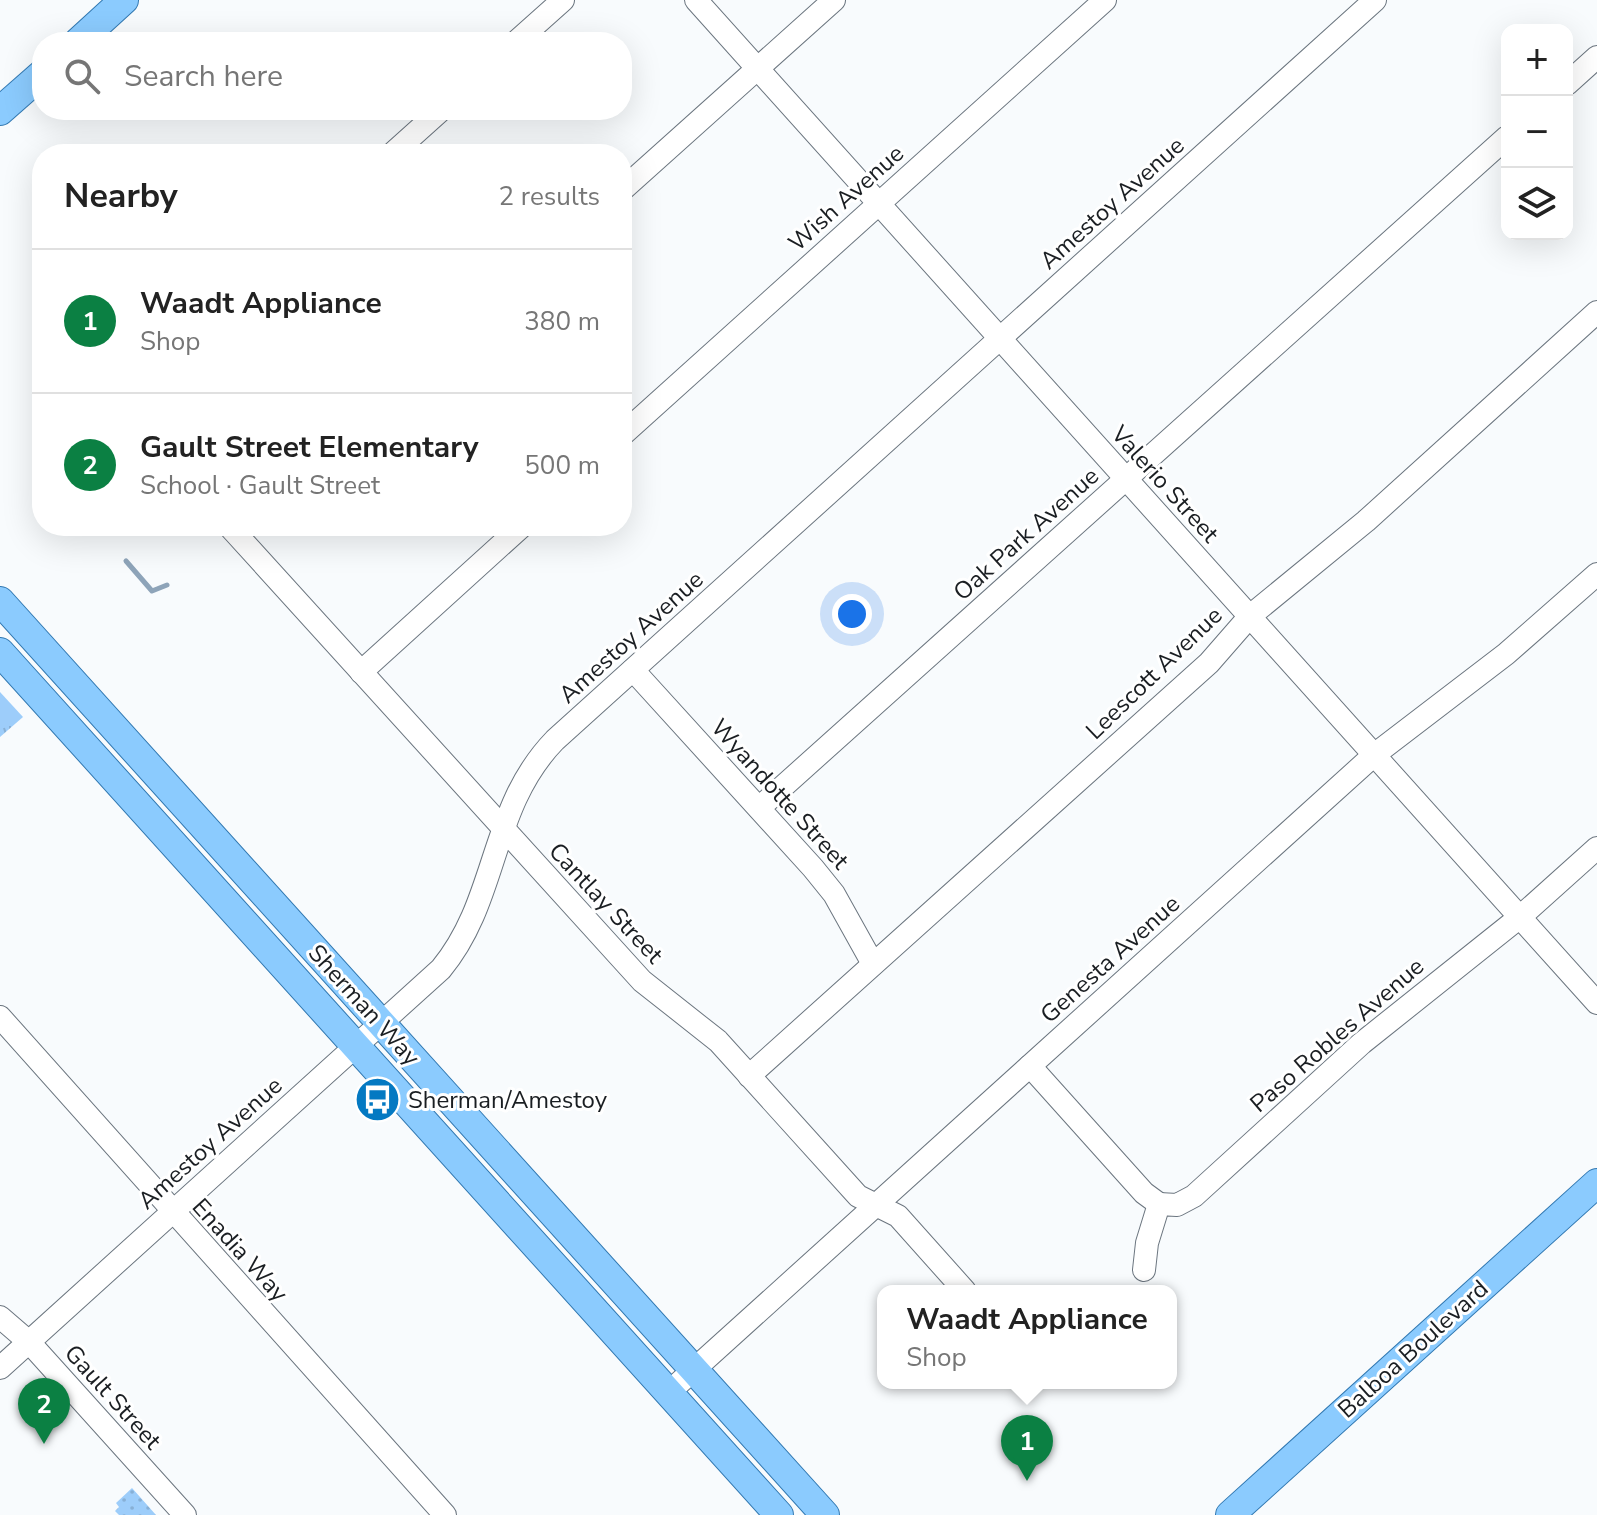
<!DOCTYPE html>
<html lang="en">
<head>
<meta charset="utf-8">
<style>
	:root { --surface:#fff; --page:#f2f2f2; --text:#222; --muted:#767676; --line:#e0e0e0; --accent:#0b8043 }
	body { margin:0; font-family:"Nunito Sans",sans-serif; background:var(--page); color:var(--text) }
	.controls { position:absolute; right:24px; top:24px; display:grid; overflow:hidden; border-radius:16px; box-shadow:0 8px 32px #0002 }
	.controls button { width:72px; height:72px; display:grid; place-items:center; padding:0; border:0; border-bottom:2px solid var(--line); background:var(--surface); color:var(--text); font:40px sans-serif }
	.you { position:absolute; left:852px; top:614px; width:28px; height:28px; margin:-20px; border:6px solid #fff; border-radius:50%; background:#1a73e8; box-shadow:0 0 0 12px #1a73e833 }
	.badge { display:grid; place-items:center; width:52px; height:52px; border-radius:50%; background:var(--accent); color:#fff; font-size:26px; font-weight:700 }
	.pin { position:absolute; translate:-50% -66px; filter:drop-shadow(0 2px 4px #0008) }
	.pin::after { content:''; position:absolute; top:42px; width:28px; height:24px; background:inherit; clip-path:polygon(0 0,100% 0,50% 100%) }
	.popup { position:absolute; left:877px; top:1285px; width:300px; height:104px; box-sizing:border-box; display:grid; place-content:center; border-radius:16px; background:var(--surface); filter:drop-shadow(0 2px 6px #0005); font-size:26px; white-space:nowrap; color:var(--muted) }
	.popup b { font-size:30px; color:var(--text) }
	.popup::after { content:''; position:absolute; left:50%; top:100%; margin-left:-16px; border:16px solid transparent; border-top-color:var(--surface) }
	.list { margin:0; padding:0; list-style:none }
	h2 { display:flex; justify-content:space-between; align-items:center; height:104px; margin:0; padding:0 32px; font-size:34px }
	h2 small { font-size:26px; font-weight:400; color:var(--muted) }
	.list li { display:grid; grid-template-columns:52px 1fr auto; gap:24px; align-items:center; box-sizing:border-box; height:144px; padding:0 32px; border-top:2px solid var(--line) }
	.list b { display:block; font-size:30px; white-space:nowrap }
	.list p { margin:0; font-size:26px; white-space:nowrap; color:var(--muted) }
	.list em { font-size:26px; font-style:normal; color:var(--muted) }
	.icon { flex:none; width:44px; height:44px; fill:none; stroke:currentColor; stroke-width:2; stroke-linecap:round; stroke-linejoin:round }
	.map { position:relative; flex:none; width:1597px; height:1515px; overflow:hidden }
	.search { position:absolute; background:var(--surface); box-shadow:0 8px 32px #0002; left:32px; top:32px; width:600px; height:88px; display:flex; align-items:center; gap:20px; box-sizing:border-box; padding:0 28px; border-radius:32px; color:var(--muted); font-size:30px }
	.panel { position:absolute; background:var(--surface); box-shadow:0 8px 32px #0002; left:32px; top:144px; width:600px; height:392px; border-radius:32px }
	.map>svg:first-child { display:block }
	.grass { fill:url(#grass-dots) }
	.park { fill:url(#park-tufts) }
	.lines { fill:none; stroke-linecap:round; stroke-linejoin:round }
	.stream { stroke:#8ea4b9; stroke-width:5 }
	.minor-casing { stroke:#6b757f; stroke-width:24 }
	.major-casing { stroke:#3178b1; stroke-width:30 }
	.minor { stroke:#fff; stroke-width:22 }
	.major { stroke:#8bcbfe; stroke-width:28 }
	.labels { text-anchor:middle; dominant-baseline:central; stroke-width:6; stroke-linejoin:round; paint-order:stroke }
	.street-label { font-size:24px; fill:#1a1e22; stroke:#fff }
	.poi-label { font-size:24px; fill:#1a1e22; stroke:#fff; text-anchor:start }
</style>
</head>
<body>
<div class="map">
<svg width="1597" height="1515" viewBox="0 0 1597 1515">
	<defs>
		<pattern id="grass-dots" width="8" height="8" patternUnits="userSpaceOnUse" patternTransform="scale(2)"><rect width="8" height="8" fill="#9dcdfa"/><path d="M2 2h.1M6 6h.1" fill="none" stroke="#87b0d6" stroke-width="1.8" stroke-linecap="round"/></pattern>
		<pattern id="park-tufts" width="24" height="20" patternUnits="userSpaceOnUse" patternTransform="scale(2)"><rect width="24" height="20" fill="#9dcdfa"/><path d="M3 7l-1-3M5 7V3M7 7l1-3M15 17l-1-3M17 17v-4M19 17l1-3" fill="none" stroke="#87b0d6"/></pattern>
	</defs>
	<rect width="100%" height="100%" fill="#f8fbfd"/>
	<!-- grass -->
	<path class="grass" d="M132 1488 156 1515H119L115 1511 119 1507 116 1503Z"/>
	<!-- park -->
	<path class="park" d="M0 692 23 717 0 737Z"/>
	<g class="lines">
		<!-- stream -->
		<path class="stream" d="M126 561 152 591 167 585"/>
		<defs>
			<g id="minor">
				<path d="M696 0 1597 1003"/>
				<path d="M516 42 563 0"/>
				<path d="M1567 84 1597 57"/>
				<path d="M392 154 441 110"/>
				<path d="M622 190 834 0"/>
				<path d="M622 435 1105 0"/>
				<path d="M229 526 642 981 718 1041 858 1196 898 1216 965 1291"/>
				<path d="M633 670 813 868 834 894 873 964"/>
				<path d="M361 672 522 526"/>
				<path d="M759 808 1507 137"/>
				<path d="M0 1017 445 1515"/>
				<path d="M1030 1066 1144 1193 1159 1204"/>
				<path d="M749 1076 1209 663 1250 616 1366 521 1597 312"/>
				<path d="M1144 1270 1147 1243 1159 1204 1177 1205 1194 1196 1362 1043 1520 917 1597 848"/>
				<path d="M0 1317 29 1342 185 1515"/>
				<path d="M0 1368 441 969C499 899 489 808 555 740L1375 0"/>
				<path d="M668 1393 1374 755 1506 654 1597 574"/>
			</g>
			<g id="major">
				<path d="M78 42 124 0"/>
				<path d="M0 111 42 74"/>
				<path d="M0 601 825 1515"/>
				<path d="M0 652 779 1515"/>
				<path d="M1230 1515 1597 1183"/>
			</g>
		</defs>
		<!-- minor casing -->
		<use href="#minor" class="minor-casing"/>
		<!-- major casing -->
		<use href="#major" class="major-casing"/>
		<!-- minor -->
		<use href="#minor" class="minor"/>
		<!-- major -->
		<use href="#major" class="major"/>
	</g>
	<!-- icons -->
	<defs>
		<symbol id="bus-disc" viewBox="-11 -11 22 22"><circle r="9.5" fill="#0479c2" stroke="#fff"/><path d="M-5-6H5V4H4V6H2V4H-2V6H-4V4H-5ZM-3.5-4V0h7V-4ZM-3.5 1.2v1.5H-2V1.2ZM2 1.2v1.5H3.5V1.2Z" fill="#fff"/></symbol>
	</defs>
	<g fill-rule="evenodd">
		<use href="#bus-disc" x="352" y="1074" width="51" height="51"/>
	</g>
	<g class="labels">
		<!-- street labels -->
		<g class="street-label">
			<text transform="translate(846 198) rotate(-42)">Wish Avenue</text>
			<text transform="translate(1112 203) rotate(-42)">Amestoy Avenue</text>
			<text transform="translate(1165 484) rotate(48)">Valerio Street</text>
			<text transform="translate(1026 534) rotate(-42)">Oak Park Avenue</text>
			<text transform="translate(631 637) rotate(-42)">Amestoy Avenue</text>
			<text transform="translate(1154 673) rotate(-44)">Leescott Avenue</text>
			<text transform="translate(780 794) rotate(48)">Wyandotte Street</text>
			<text transform="translate(606 903) rotate(47)">Cantlay Street</text>
			<text transform="translate(1110 959) rotate(-42)">Genesta Avenue</text>
			<text transform="translate(364 1005) rotate(48)">Sherman Way</text>
			<text transform="translate(1337 1035) rotate(-41)">Paso Robles Avenue</text>
			<text transform="translate(210 1143) rotate(-42)">Amestoy Avenue</text>
			<text transform="translate(240 1250) rotate(48)">Enadia Way</text>
			<text transform="translate(1413 1349) rotate(-42)">Balboa Boulevard</text>
			<text transform="translate(113 1397) rotate(48)">Gault Street</text>
		</g>
		<!-- poi labels -->
		<g class="poi-label">
			<text x="408" y="1100">Sherman/Amestoy</text>
		</g>
	</g>
</svg>
<div class="controls">
<button>+</button>
<button>−</button>
<button><svg class="icon" aria-label="layers" viewBox="0 0 24 24"><path d="M12 4l9 5-9 5-9-5zM3 14l9 5 9-5"/></svg></button>
</div>
<div class="you"></div>
<div class="pin badge" style="left:1027px;top:1481px">1</div>
<div class="popup"><b>Waadt Appliance</b>Shop</div>
<div class="pin badge" style="left:44px;top:1444px">2</div>
<div class="search"><svg class="icon" aria-label="search" viewBox="0 0 24 24"><circle cx="10" cy="10" r="6"/><path d="M15 15l6 6"/></svg>Search here</div>
<section class="panel">
<h2>Nearby<small>2 results</small></h2>
<ul class="list">
<li><span class="badge">1</span><div><b>Waadt Appliance</b><p>Shop</p></div><em>380 m</em></li>
<li><span class="badge">2</span><div><b>Gault Street Elementary</b><p>School · Gault Street</p></div><em>500 m</em></li>
</ul>
</section>
</div>
</body>
</html>
